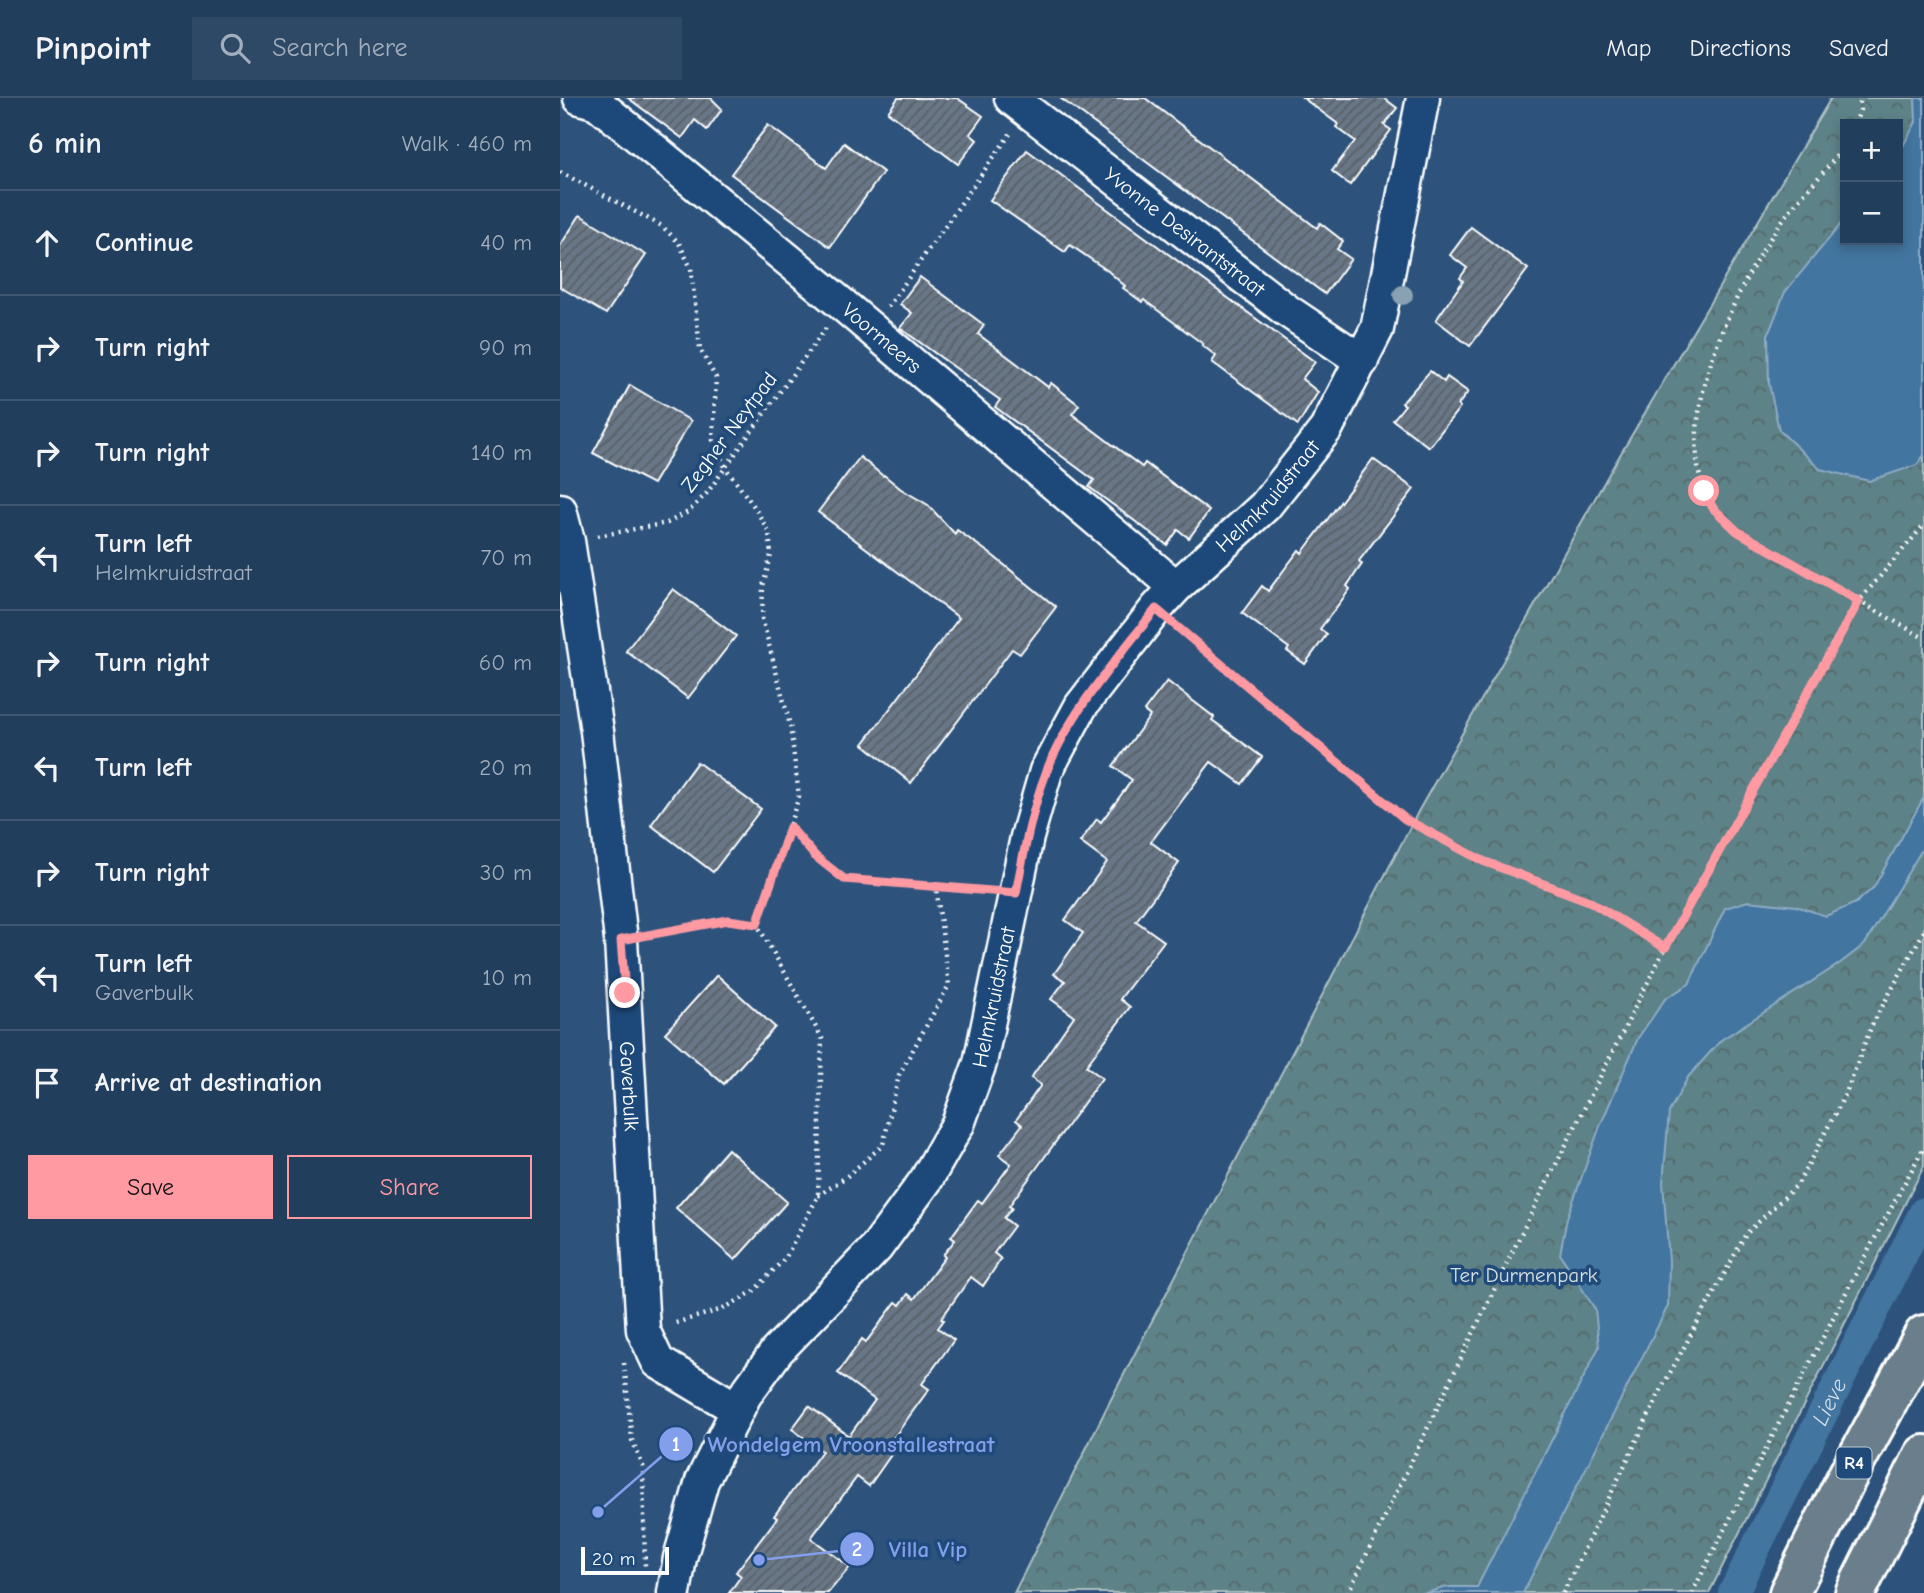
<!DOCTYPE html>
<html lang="en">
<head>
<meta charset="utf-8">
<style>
	:root { --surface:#223e5d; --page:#2e4966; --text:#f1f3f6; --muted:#a2aebc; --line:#3f5772; --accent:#ff9aa2 }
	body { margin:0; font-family:"Comic Neue",sans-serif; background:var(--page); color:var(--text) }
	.controls { position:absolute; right:21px; top:21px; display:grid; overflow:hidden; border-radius:0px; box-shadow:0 4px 10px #0003 }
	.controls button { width:63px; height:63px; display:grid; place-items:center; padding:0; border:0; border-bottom:2px solid var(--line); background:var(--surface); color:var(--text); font:35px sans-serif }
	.scale { position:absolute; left:21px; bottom:18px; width:88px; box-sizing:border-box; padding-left:7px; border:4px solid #fff; border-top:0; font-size:19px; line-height:24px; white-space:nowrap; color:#fff; -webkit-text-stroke:5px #1f4a7a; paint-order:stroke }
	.stop { position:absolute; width:21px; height:21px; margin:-16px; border:5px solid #ff9aa2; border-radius:50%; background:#fff }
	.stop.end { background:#ff9aa2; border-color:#fff; box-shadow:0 2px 7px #0008 }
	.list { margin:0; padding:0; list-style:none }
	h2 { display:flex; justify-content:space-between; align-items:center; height:91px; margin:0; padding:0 28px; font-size:30px }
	h2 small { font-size:23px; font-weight:400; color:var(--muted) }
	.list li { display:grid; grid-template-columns:46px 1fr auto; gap:21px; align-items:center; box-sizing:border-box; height:105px; padding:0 28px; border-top:2px solid var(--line) }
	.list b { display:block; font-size:26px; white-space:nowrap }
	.list p { margin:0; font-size:23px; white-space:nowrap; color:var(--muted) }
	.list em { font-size:23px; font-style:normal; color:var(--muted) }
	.actions { display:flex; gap:14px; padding:21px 28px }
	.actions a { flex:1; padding:16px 0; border:2px solid var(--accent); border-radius:0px; text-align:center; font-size:24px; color:var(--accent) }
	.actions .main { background:var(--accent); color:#111 }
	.icon { flex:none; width:38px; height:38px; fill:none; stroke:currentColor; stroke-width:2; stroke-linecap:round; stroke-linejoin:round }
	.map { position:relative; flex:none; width:1364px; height:1495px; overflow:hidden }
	header { display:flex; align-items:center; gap:42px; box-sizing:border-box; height:98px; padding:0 35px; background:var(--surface); border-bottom:2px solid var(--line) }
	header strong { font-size:33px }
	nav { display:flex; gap:38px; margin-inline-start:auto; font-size:24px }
	.search { width:490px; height:63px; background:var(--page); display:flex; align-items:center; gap:18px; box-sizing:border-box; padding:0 24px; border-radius:0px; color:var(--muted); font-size:26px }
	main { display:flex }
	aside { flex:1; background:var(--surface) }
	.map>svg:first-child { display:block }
	.park { fill:url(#park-crowns); stroke:#aec0c3; stroke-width:2; fill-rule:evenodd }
	.water { fill:#42749f; stroke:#8eacc5; stroke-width:2 }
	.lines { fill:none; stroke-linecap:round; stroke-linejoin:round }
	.canal { stroke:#42749f; stroke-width:30 }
	.building { fill:url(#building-hatch); stroke:#fff; stroke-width:2 }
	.street-casing { stroke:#fff; stroke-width:37 }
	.highway-casing { stroke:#fff; stroke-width:44 }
	.path { stroke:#fff; stroke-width:4.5; stroke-dasharray:2 5; stroke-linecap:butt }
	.street { stroke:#1f4a7a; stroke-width:32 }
	.highway { stroke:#6b7e8b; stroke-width:38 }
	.tree { fill:#8aa1b4 }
	.route { stroke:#ff9aa2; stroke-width:9 }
	.labels { text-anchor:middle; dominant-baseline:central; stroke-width:7; stroke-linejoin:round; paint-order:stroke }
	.shield { fill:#1f4a7a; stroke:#bcc9d7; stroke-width:2 }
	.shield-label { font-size:19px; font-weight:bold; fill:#fff }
	.street-label { font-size:21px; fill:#fff; stroke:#1f4a7a }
	.park-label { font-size:21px; fill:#d6e0e1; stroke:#1f4a7a }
	.water-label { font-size:23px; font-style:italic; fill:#d0dce7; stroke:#1f4a7a }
	.leader { fill:none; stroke:#839eea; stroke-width:2.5 }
	.callout-dot { fill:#839eea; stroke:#1f4a7a; stroke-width:2.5 }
	.mark-label { font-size:21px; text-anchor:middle; font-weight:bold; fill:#fff }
	.callout-label { font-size:23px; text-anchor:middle; font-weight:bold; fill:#839eea; stroke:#1f4a7a; stroke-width:7; stroke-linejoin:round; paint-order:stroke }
</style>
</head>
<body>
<header>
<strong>Pinpoint</strong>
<div class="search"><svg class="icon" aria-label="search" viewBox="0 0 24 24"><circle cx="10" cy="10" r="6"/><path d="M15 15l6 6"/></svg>Search here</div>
<nav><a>Map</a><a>Directions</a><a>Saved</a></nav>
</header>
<main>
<aside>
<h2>6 min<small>Walk · 460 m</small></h2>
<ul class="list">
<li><svg class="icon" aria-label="ahead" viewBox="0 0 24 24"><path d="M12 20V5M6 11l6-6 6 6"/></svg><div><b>Continue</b></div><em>40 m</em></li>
<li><svg class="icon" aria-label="right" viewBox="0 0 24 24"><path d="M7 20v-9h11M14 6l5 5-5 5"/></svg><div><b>Turn right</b></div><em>90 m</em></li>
<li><svg class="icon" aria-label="right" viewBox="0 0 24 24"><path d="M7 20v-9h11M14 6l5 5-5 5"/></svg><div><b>Turn right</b></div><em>140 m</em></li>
<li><svg class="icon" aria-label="left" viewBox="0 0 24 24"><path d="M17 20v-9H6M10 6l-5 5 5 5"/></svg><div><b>Turn left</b><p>Helmkruidstraat</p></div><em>70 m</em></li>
<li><svg class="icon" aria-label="right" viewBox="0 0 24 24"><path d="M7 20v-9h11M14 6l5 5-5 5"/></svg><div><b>Turn right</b></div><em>60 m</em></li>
<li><svg class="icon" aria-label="left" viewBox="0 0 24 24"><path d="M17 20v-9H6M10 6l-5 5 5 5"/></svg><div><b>Turn left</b></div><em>20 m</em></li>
<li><svg class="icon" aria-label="right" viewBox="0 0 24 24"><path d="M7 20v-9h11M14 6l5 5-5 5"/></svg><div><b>Turn right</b></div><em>30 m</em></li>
<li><svg class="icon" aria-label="left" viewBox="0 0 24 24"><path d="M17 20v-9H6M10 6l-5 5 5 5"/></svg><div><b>Turn left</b><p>Gaverbulk</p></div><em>10 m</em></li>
<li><svg class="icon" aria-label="arrive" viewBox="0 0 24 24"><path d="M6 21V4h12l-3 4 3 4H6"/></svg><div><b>Arrive at destination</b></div></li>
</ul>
<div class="actions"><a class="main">Save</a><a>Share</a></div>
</aside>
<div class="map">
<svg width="1364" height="1495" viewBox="0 0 1364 1495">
	<defs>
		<pattern id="park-crowns" width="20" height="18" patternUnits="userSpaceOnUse" patternTransform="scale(1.75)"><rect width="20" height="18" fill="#5d8287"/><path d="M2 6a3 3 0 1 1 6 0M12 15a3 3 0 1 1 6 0" fill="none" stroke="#556a6c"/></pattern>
		<pattern id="building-hatch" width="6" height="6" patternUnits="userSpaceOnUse" patternTransform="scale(1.75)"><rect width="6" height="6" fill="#677686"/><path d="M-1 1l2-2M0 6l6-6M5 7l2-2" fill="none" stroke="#585f66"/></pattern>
	</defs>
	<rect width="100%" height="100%" fill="#2d537c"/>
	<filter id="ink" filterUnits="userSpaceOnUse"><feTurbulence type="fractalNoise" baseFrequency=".0143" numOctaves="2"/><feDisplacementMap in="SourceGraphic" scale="14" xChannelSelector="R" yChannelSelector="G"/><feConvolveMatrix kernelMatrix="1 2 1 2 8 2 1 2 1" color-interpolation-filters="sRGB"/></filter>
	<g filter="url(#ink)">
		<!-- park -->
		<path class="park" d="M1271 0H1364V1068L1149 1495H454L548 1307 859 712 1050 374ZM1285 26H1338V142H1285Z"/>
		<!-- water -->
		<g class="water">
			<path d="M1355 0H1364V357L1357 367 1309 383 1260 371 1219 332 1209 286 1208 237 1225 194 1285 121V142H1338V57L1356 24Z"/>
			<path d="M1364 699V748L1305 846 1279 866 1161 942 1128 979 1109 1014 1103 1085 1109 1163 1108 1208 963 1495H865L887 1489H917L1039 1249 1035 1211 1000 1156 1007 1120 1040 1028 1078 940 1105 901 1129 886 1165 810 1188 803 1236 808 1266 818 1296 805 1314 789Z"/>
		</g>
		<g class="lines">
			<!-- canal -->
			<path class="canal" id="s1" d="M1173 1495 1364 1114"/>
		</g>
		<!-- building -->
		<g class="building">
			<path d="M68 0H151L162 11 147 32 135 22 122 40Z"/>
			<path d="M338 0H397L423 18 410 36 417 42 398 66 328 14Z"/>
			<path d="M500 0H585L757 130 760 125 783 143 777 151 791 161 765 196Z"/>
			<path d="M743 0H824L837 10 824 27 831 32 790 87 772 73 795 43 776 29 778 26Z"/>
			<path d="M208 27 266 70 284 45 323 74 270 149 171 76Z"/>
			<path d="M467 52 755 264 742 281 758 294 738 327 652 264 656 258 642 247 643 246 584 202 582 204 563 190 565 188 548 173 510 147 505 154 430 102Z"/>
			<path d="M20 117 86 157 46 216 0 189V148Z"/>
			<path d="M911 129 968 171 910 248 876 222 903 183 900 180 907 170 890 157Z"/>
			<path d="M360 179 424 227 418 236 488 289 491 285 519 307 512 316 582 369 585 365 649 413 629 440 618 432 607 447 529 389 534 382 435 309 440 302 340 230 352 215 340 206Z"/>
			<path d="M870 273 884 284 887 279 908 294 898 307 900 309 869 349 833 322 845 307 842 305Z"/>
			<path d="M70 287 131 323 93 386 33 355Z"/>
			<path d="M300 359 323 378 324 377 341 391 368 407 395 436 397 432 432 457 496 509 460 556 452 551 351 685 303 646 399 520 258 414Z"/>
			<path d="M813 361 854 391 799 463 802 466 787 488 790 491 760 531 767 536 745 566 727 553 729 550 682 515 702 488 708 493 739 452 742 455Z"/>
			<path d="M113 491 176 538 128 600 66 553Z"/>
			<path d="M607 583 654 619 652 622 702 659 682 686 651 664 591 744 619 765 576 823 604 843 560 901 570 909 526 968 542 980 449 1108 452 1110 444 1120 454 1128 434 1155 441 1161 423 1188 411 1179 381 1221 384 1222 378 1230 394 1242 362 1286 369 1291 327 1349 333 1354 309 1388 297 1379 251 1440 290 1469 268 1495H169L181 1478 176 1474 217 1420 214 1418 262 1353 232 1331 249 1308 289 1338 315 1302 278 1275 302 1241 306 1244 336 1204 340 1207 348 1196 354 1201 385 1159 383 1157 395 1142 391 1139 418 1102 422 1105 451 1066 439 1057 462 1027 456 1022 481 987 471 980 514 918 491 901 505 883 494 876 523 835 505 822 547 764 520 744 537 721 541 724 572 682 553 668 590 618 584 613Z"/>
			<path d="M137 664 201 711 153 774 91 727Z"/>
			<path d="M157 877 215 929 164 986 105 935Z"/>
			<path d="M168 1051 227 1104 175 1162 116 1110Z"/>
		</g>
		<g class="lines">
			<defs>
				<g id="street">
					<path id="s2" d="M20 0 37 5 283 207 616 489"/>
					<path id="s3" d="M451 0 726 212 802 263"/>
					<path id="s4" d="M0 412 8 443 37 633 61 842 83 1232 98 1264 177 1311"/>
					<path id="s5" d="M114 1495 120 1460 142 1383 185 1297 217 1253 316 1150 366 1082 398 1026 420 965 467 739 486 673 521 608 596 511 616 489 705 408 766 331 817 231 863 0"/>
				</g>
				<g id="highway">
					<path d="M1229 1495 1288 1377 1364 1237"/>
					<path d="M1295 1495 1364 1357"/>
				</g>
			</defs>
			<!-- street casing -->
			<use href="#street" class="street-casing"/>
			<!-- highway casing -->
			<use href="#highway" class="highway-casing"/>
			<!-- path -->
			<g class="path">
				<path d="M1295 26 1300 12V0"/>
				<path d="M1285 46C1269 71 1246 91 1228 115 1180 178 1114 313 1144 392 1151 410 1163 421 1177 433L1364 540"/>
				<path d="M0 74 102 128 119 145 131 170 140 251 156 280 153 342 165 369 193 407 209 434 211 457 203 488 202 520 230 627 239 698 197 826 262 940 258 1098 226 1159 194 1193 163 1211 112 1226"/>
				<path d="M328 209 450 36"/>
				<path d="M38 438 107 425 128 414 147 395 266 230"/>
				<path d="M617 530 845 721 923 763 1029 803 1105 850"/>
				<path d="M230 730 255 758 284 781 428 792"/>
				<path d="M91 836 168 822 197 826"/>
				<path d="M258 1098 286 1079 323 1047 339 977 389 887 376 788"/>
				<path d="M64 1265 72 1342 83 1368 85 1471"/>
				<path d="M788 1495 961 1136 1105 850 1282 530 1299 503 1364 427"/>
				<path d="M1003 1495 1104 1286 1186 1136 1238 1086 1286 995 1312 927 1364 833"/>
				<path d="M1132 1495 1293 1181 1364 1049"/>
			</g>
			<!-- street -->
			<use href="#street" class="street"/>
			<!-- highway -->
			<use href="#highway" class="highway"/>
		</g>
		<!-- trees -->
		<circle class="tree" cx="843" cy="197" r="10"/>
	</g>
	<g class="lines" filter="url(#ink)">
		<!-- route -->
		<path class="route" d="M65 895 61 842 168 822 197 826 230 729 255 758 284 781 456 795C464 754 471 714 486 675 508 616 557 561 596 511L845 721 923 763 1029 803 1105 850 1299 503 1177 433 1153 410 1144 393"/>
	</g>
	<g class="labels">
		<!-- shield labels -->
		<rect class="shield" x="1276.5" y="1349.5" width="35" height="31" rx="5"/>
		<g class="shield-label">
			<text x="1294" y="1365">R4</text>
		</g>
		<!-- street labels -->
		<g class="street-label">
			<text stroke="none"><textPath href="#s3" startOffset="219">Yvonne Desirantstraat</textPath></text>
			<text stroke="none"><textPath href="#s2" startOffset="387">Voormeers</textPath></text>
			<text transform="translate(169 334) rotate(-53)">Zegher Neytpad</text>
			<text stroke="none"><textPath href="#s5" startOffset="1278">Helmkruidstraat</textPath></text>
			<text stroke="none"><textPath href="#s5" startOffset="690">Helmkruidstraat</textPath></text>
			<text stroke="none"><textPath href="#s4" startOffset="581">Gaverbulk</textPath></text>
		</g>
		<!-- park labels -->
		<g class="park-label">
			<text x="964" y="1177">Ter Durmenpark</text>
		</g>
		<!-- water labels -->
		<g class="water-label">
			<text stroke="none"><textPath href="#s1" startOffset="214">Lieve</textPath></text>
		</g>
	</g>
	<!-- callouts -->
	<path class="leader" d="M38 1414L116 1346M199 1462L297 1451"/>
	<g class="callout-dot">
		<circle cx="38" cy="1414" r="7"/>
		<circle cx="199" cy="1462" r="7"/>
		<circle cx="116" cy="1346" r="18"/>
		<circle cx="297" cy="1451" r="18"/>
	</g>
	<g class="mark-label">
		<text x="116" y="1353">1</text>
		<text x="297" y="1458">2</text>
	</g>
	<g class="callout-label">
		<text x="291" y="1354">Wondelgem Vroonstallestraat</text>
		<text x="368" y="1459">Villa Vip</text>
	</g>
</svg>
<div class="controls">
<button>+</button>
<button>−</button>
</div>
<div class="scale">20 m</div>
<div class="stop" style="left:1144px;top:393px"></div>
<div class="stop end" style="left:65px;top:895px"></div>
</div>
</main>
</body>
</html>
